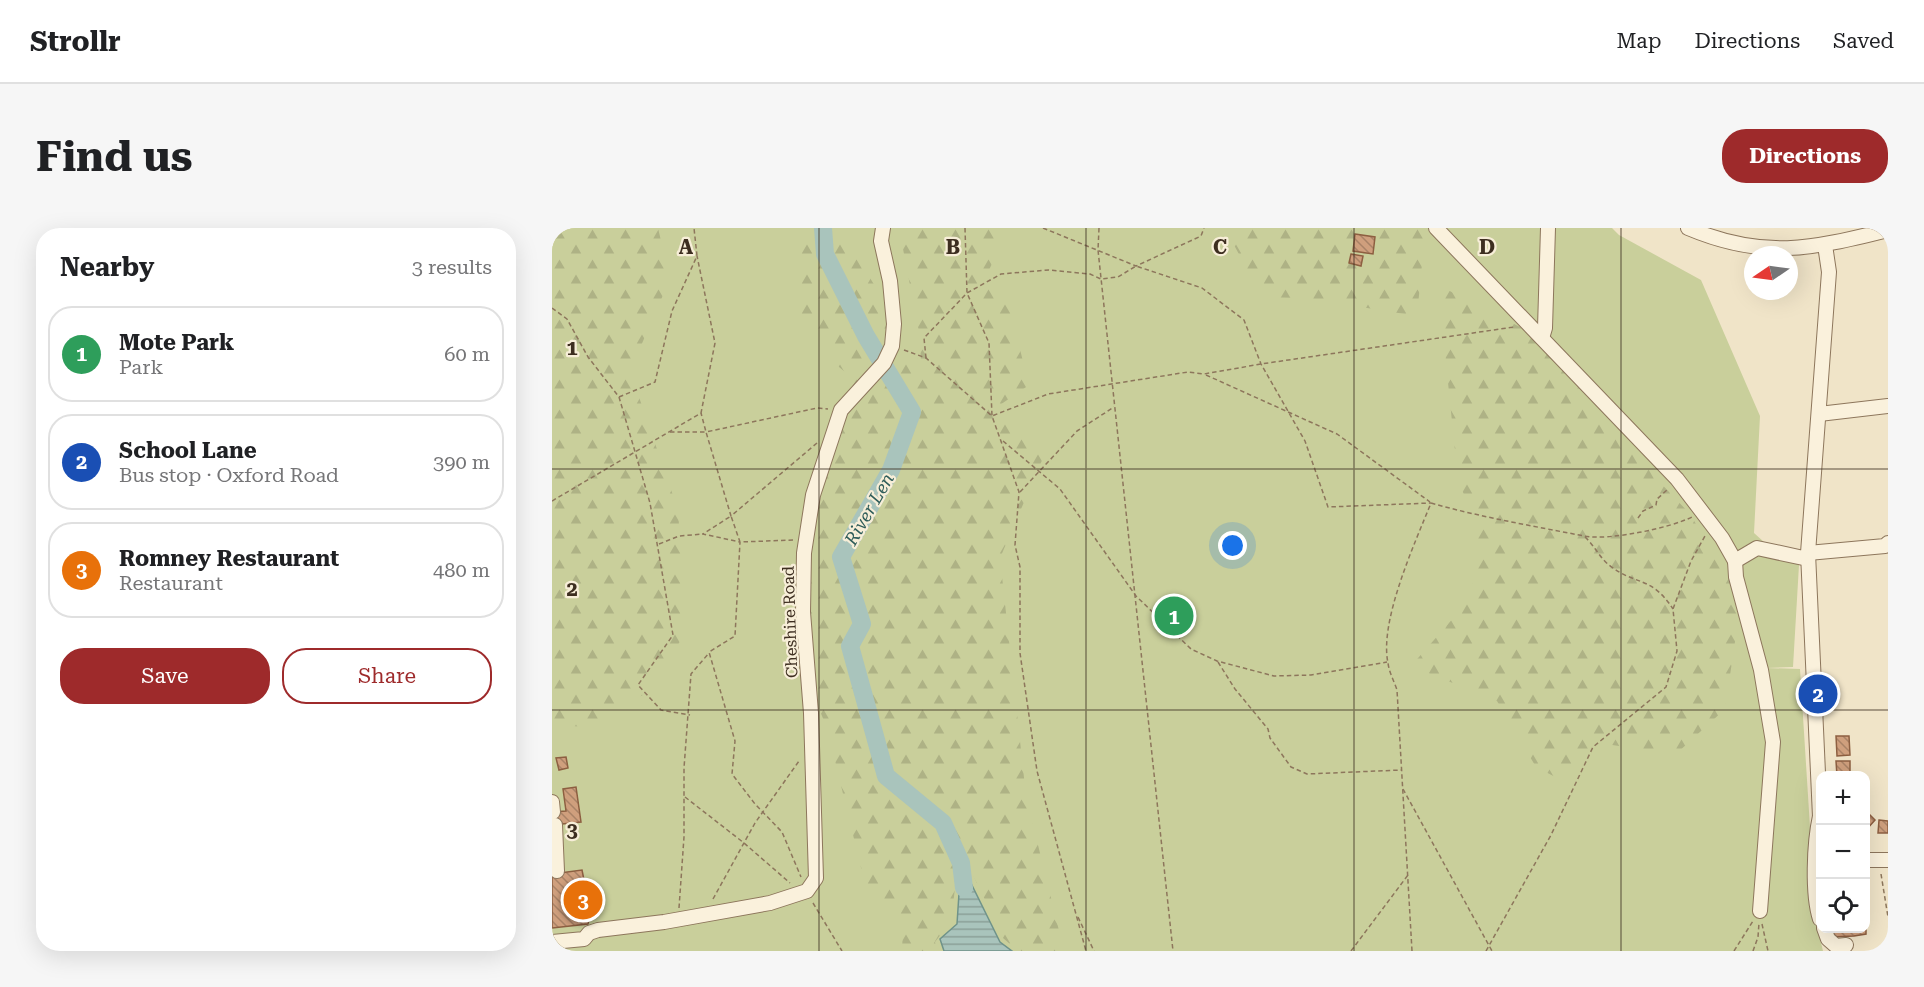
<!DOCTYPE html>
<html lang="en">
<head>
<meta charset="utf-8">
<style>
	:root { --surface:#fff; --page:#f6f6f6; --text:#202124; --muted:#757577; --line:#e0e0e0; --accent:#9e2a2b }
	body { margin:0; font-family:"Roboto Serif",serif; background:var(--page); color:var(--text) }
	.controls { position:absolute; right:18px; bottom:18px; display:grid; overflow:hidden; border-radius:12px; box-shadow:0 6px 24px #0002 }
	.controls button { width:54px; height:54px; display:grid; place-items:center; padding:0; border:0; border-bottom:2px solid var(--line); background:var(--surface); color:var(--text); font:30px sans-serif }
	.compass { position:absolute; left:1192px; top:18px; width:54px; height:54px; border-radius:50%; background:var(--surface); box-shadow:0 6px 24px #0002; rotate:257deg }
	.you { position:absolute; left:681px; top:318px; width:21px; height:21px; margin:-15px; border:4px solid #fff; border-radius:50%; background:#1a73e8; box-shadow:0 0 0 9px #1a73e833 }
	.badge { display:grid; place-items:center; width:39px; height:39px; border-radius:50%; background:var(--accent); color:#fff; font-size:20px; font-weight:700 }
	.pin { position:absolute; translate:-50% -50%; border:3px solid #fff; box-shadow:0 2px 6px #0006 }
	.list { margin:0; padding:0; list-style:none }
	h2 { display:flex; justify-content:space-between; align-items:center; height:78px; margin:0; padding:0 24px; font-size:26px }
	h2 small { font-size:20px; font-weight:400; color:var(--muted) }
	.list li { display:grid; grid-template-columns:39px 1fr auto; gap:18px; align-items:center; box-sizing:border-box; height:96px; margin:0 12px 12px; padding:0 12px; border:2px solid var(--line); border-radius:24px }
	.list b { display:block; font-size:22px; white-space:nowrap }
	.list p { margin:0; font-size:20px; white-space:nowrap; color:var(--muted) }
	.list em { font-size:20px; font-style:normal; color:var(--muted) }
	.actions { display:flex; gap:12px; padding:18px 24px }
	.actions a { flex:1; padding:14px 0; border:2px solid var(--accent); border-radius:24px; text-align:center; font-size:21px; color:var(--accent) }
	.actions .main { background:var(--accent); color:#fff }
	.icon { flex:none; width:33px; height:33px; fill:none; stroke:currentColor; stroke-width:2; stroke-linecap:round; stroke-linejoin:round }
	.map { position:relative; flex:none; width:1336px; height:723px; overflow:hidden; border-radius:24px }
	header { display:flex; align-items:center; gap:36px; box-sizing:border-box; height:84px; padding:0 30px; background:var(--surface); border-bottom:2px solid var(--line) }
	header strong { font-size:28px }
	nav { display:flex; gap:33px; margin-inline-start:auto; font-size:21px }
	.intro { display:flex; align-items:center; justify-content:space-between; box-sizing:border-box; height:144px; padding:0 36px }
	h1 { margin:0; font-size:42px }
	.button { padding:15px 27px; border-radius:24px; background:var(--accent); color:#fff; font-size:21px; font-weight:700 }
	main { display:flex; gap:36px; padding:0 36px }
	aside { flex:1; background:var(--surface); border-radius:24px; box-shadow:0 6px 24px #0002 }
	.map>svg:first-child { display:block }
	.green { fill:#c9cf9b }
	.forest { fill:url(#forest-firs) }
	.water { fill:url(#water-rules); stroke:#6f938a; stroke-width:1.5 }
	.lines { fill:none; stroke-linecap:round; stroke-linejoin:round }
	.river { stroke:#a9c4bc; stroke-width:18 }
	.building { fill:url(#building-back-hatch); stroke:#8d5f41; stroke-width:1.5 }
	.minor-casing { stroke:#8d765c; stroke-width:16 }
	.path { stroke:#8d765c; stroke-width:1.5; stroke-dasharray:4.5 3; stroke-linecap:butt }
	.minor { stroke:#faf1dc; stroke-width:14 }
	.grid { fill:none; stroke:#3d2e20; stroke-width:1.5; stroke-opacity:0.55 }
	.labels { text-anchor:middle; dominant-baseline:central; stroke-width:4.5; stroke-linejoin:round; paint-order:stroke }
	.street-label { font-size:16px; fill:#3d2e20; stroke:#f7eed8 }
	.water-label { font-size:18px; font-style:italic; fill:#2f5d5a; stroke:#f7eed8 }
	.grid-label { font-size:20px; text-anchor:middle; font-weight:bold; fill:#3d2e20; stroke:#f7eed8; stroke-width:4.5; stroke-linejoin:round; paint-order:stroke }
</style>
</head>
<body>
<header>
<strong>Strollr</strong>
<nav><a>Map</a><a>Directions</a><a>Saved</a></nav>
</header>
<div class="intro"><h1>Find us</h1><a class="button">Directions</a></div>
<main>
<aside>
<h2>Nearby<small>3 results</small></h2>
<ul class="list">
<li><span class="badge" style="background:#2e9e5b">1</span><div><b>Mote Park</b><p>Park</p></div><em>60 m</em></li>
<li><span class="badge" style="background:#1a4fb4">2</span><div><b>School Lane</b><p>Bus stop · Oxford Road</p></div><em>390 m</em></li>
<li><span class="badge" style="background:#e8710a">3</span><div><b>Romney Restaurant</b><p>Restaurant</p></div><em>480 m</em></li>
</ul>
<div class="actions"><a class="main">Save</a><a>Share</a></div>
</aside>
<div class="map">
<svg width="1336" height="723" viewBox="0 0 1336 723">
	<defs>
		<pattern id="forest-firs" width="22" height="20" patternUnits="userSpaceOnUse" patternTransform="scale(1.5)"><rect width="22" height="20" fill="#c9cf9b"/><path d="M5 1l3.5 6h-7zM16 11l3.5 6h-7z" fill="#aeb285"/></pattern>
		<pattern id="water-rules" width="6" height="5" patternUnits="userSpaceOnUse" patternTransform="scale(1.5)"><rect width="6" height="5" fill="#a9c4bc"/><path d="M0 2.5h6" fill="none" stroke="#8ba098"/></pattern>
		<pattern id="building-back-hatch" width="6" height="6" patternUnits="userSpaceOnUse" patternTransform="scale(1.5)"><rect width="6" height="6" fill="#cf9f7d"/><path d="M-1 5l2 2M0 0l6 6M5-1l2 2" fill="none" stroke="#a98266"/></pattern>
	</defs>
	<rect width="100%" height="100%" fill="#f0e4c8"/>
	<!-- green -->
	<path class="green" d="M0 0H1060L1067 7 1149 52 1208 188 1202 305 1222 323 1247 337 1241 439 1214 440 1248 441 1264 694 1271 723H0Z"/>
	<!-- forest -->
	<g class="forest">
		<path d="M0 0H106L118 51 78 143 126 282 134 404 96 464 37 499 0 497Z"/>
		<path d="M250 0H287L336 79 339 114 369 133 367 104 347 0H457L437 42 458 82 477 157 445 179 494 223 448 330 474 568 512 723H466L451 710 414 632 406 635 399 693 383 714 385 723H350L351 698 329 679 314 660 275 500 236 406 269 247 302 151 287 139 244 87Z"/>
		<path d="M678 0H867L873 5 865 88 753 70 710 69 675 4Z"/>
		<path d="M886 57 968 99 1105 237 1099 245 1138 286 1157 318 1169 314 1188 380 1173 481 1124 526 1053 516 1013 554 984 539 945 473 859 438 919 370 924 296 906 252Z"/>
	</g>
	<!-- water -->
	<path class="water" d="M409 635 448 714 460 723H392L388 711 405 696Z"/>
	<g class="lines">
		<!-- river -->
		<path class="river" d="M271 0 273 26 314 108 360 184 339 242 289 329 310 396 298 418 334 548 391 595 409 635 412 660"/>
	</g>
	<!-- building -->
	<g class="building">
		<path d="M803 6 823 9 821 26 801 23Z"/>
		<path d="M799 26 811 28 809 38 797 35Z"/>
		<path d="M1284 508H1297L1298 527 1285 528Z"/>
		<path d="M14 529 16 540 7 542 4 530Z"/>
		<path d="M1284 533H1298V548H1285Z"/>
		<path d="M24 559 29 594 0 597V584L14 583 11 561Z"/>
		<path d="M1314 583 1323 592 1315 601 1314 600Z"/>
		<path d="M1327 592 1336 593V605H1326Z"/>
		<path d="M30 642 33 657 38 656 41 680 34 681 38 686 36 696 0 700V646Z"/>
		<path d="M1314 696V706L1302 708 1280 709 1278 700H1314Z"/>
	</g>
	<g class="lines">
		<defs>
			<g id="minor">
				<path d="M884 0 1125 251 1170 310 1183 333 1205 320 1256 331"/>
				<path d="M1136 0C1212 32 1259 21 1336 2"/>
				<path d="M990 110 993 100 996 0"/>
				<path d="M1267 186 1336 178"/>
				<path d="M1256 325 1333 318 1336 315"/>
				<path d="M1183 333 1184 349 1209 442 1221 514 1208 683"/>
				<path d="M0 574 1 584"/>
				<path d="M1268 588C1262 615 1260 666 1268 691"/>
				<path d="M1268 589 1256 325 1277 44 1273 17"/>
				<path d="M3 597 5 643"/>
				<path d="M1314 632H1336"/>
				<path d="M1272 700 1276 711 1284 718 1294 717"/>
				<path d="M0 714 32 711 37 705 46 702 112 694 218 675 255 663 264 650 259 485 251 384 252 325 261 267 289 182 332 135 340 118 342 96 338 53 329 13 331 0"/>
			</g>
		</defs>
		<!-- minor casing -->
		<use href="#minor" class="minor-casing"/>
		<!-- path -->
		<g class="path">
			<path d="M413 0 415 65 437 115 440 188 467 264 463 317 468 339V425L485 543 534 723"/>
			<path d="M491 0 584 38 649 8 652 0"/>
			<path d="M547 0 546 22 621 723"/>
			<path d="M0 80 15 91 36 129 67 169 98 275 121 407 86 457 109 482 138 487"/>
			<path d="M352 122 374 130 440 188 496 166 636 144 652 146 709 136 962 99"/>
			<path d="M374 130 372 110 415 65 449 46 497 42 538 46 549 51 566 49 584 38 650 60 692 92 709 136 753 213 776 279 879 275"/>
			<path d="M654 147 785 206 878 274"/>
			<path d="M67 169 103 154 120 83 145 28 142 0"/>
			<path d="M118 204H154L149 185"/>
			<path d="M451 213 508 261 584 368 639 421 665 433 722 448 759 447 835 434"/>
			<path d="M265 215 179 288 154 204 265 180 276 181"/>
			<path d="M468 264 525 203 562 179"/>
			<path d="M0 273 149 185 163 115 145 28"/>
			<path d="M1086 290 1091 283 1104 277 1105 271 1115 262"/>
			<path d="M1033 309C1042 317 1048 330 1057 337 1083 358 1099 347 1121 381"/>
			<path d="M241 312 188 314 179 288 151 306 188 314 183 408 157 424 183 513 180 546 203 576 230 604 249 649"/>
			<path d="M107 316 127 308 151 306"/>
			<path d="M666 434 683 461 716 501 718 510 739 539 755 546 849 542"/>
			<path d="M851 561 940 723"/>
			<path d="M133 569 192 615 238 655"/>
			<path d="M1329 646 1336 689"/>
			<path d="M161 671 203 595 247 533"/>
			<path d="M261 675 290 723"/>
			<path d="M127 680 132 609V540L139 446 157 425"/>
			<path d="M526 689 542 723"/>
			<path d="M1210 696 1216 723"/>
			<path d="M799 723 856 647"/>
			<path d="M860 723 845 462C842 453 837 444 836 435 827 393 863 315 879 275 928 289 981 298 1032 308 1056 313 1118 300 1140 289"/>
			<path d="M934 723 999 607 1041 519 1114 459 1125 423 1121 381 1139 333 1153 308"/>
			<path d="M1182 723 1201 693"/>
			<path d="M1201 723 1206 709 1207 695"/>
		</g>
		<!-- minor -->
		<use href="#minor" class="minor"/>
	</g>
	<!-- grid -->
	<path class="grid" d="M267 0V723M534 0V723M802 0V723M1069 0V723M0 241H1336M0 482H1336"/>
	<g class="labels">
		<!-- street labels -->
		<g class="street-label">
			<text transform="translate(238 394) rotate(-92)">Cheshire Road</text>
		</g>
		<!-- water labels -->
		<g class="water-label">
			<text transform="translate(317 281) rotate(-60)">River Len</text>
		</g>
	</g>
	<g class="grid-label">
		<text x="134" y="26">A</text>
		<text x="401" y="26">B</text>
		<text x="668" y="26">C</text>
		<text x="935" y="26">D</text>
		<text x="20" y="127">1</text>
		<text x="20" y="368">2</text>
		<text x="20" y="609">3</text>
	</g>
</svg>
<div class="controls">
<button>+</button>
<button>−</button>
<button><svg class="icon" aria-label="locate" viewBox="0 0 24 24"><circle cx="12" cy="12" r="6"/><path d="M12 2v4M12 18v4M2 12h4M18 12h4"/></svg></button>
</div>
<svg class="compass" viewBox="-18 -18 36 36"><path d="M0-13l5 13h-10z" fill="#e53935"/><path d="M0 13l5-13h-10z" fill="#757577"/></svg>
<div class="you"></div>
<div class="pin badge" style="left:622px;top:388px;background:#2e9e5b">1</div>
<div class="pin badge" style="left:1266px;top:466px;background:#1a4fb4">2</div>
<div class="pin badge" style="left:31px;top:672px;background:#e8710a">3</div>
</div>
</main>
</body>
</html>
